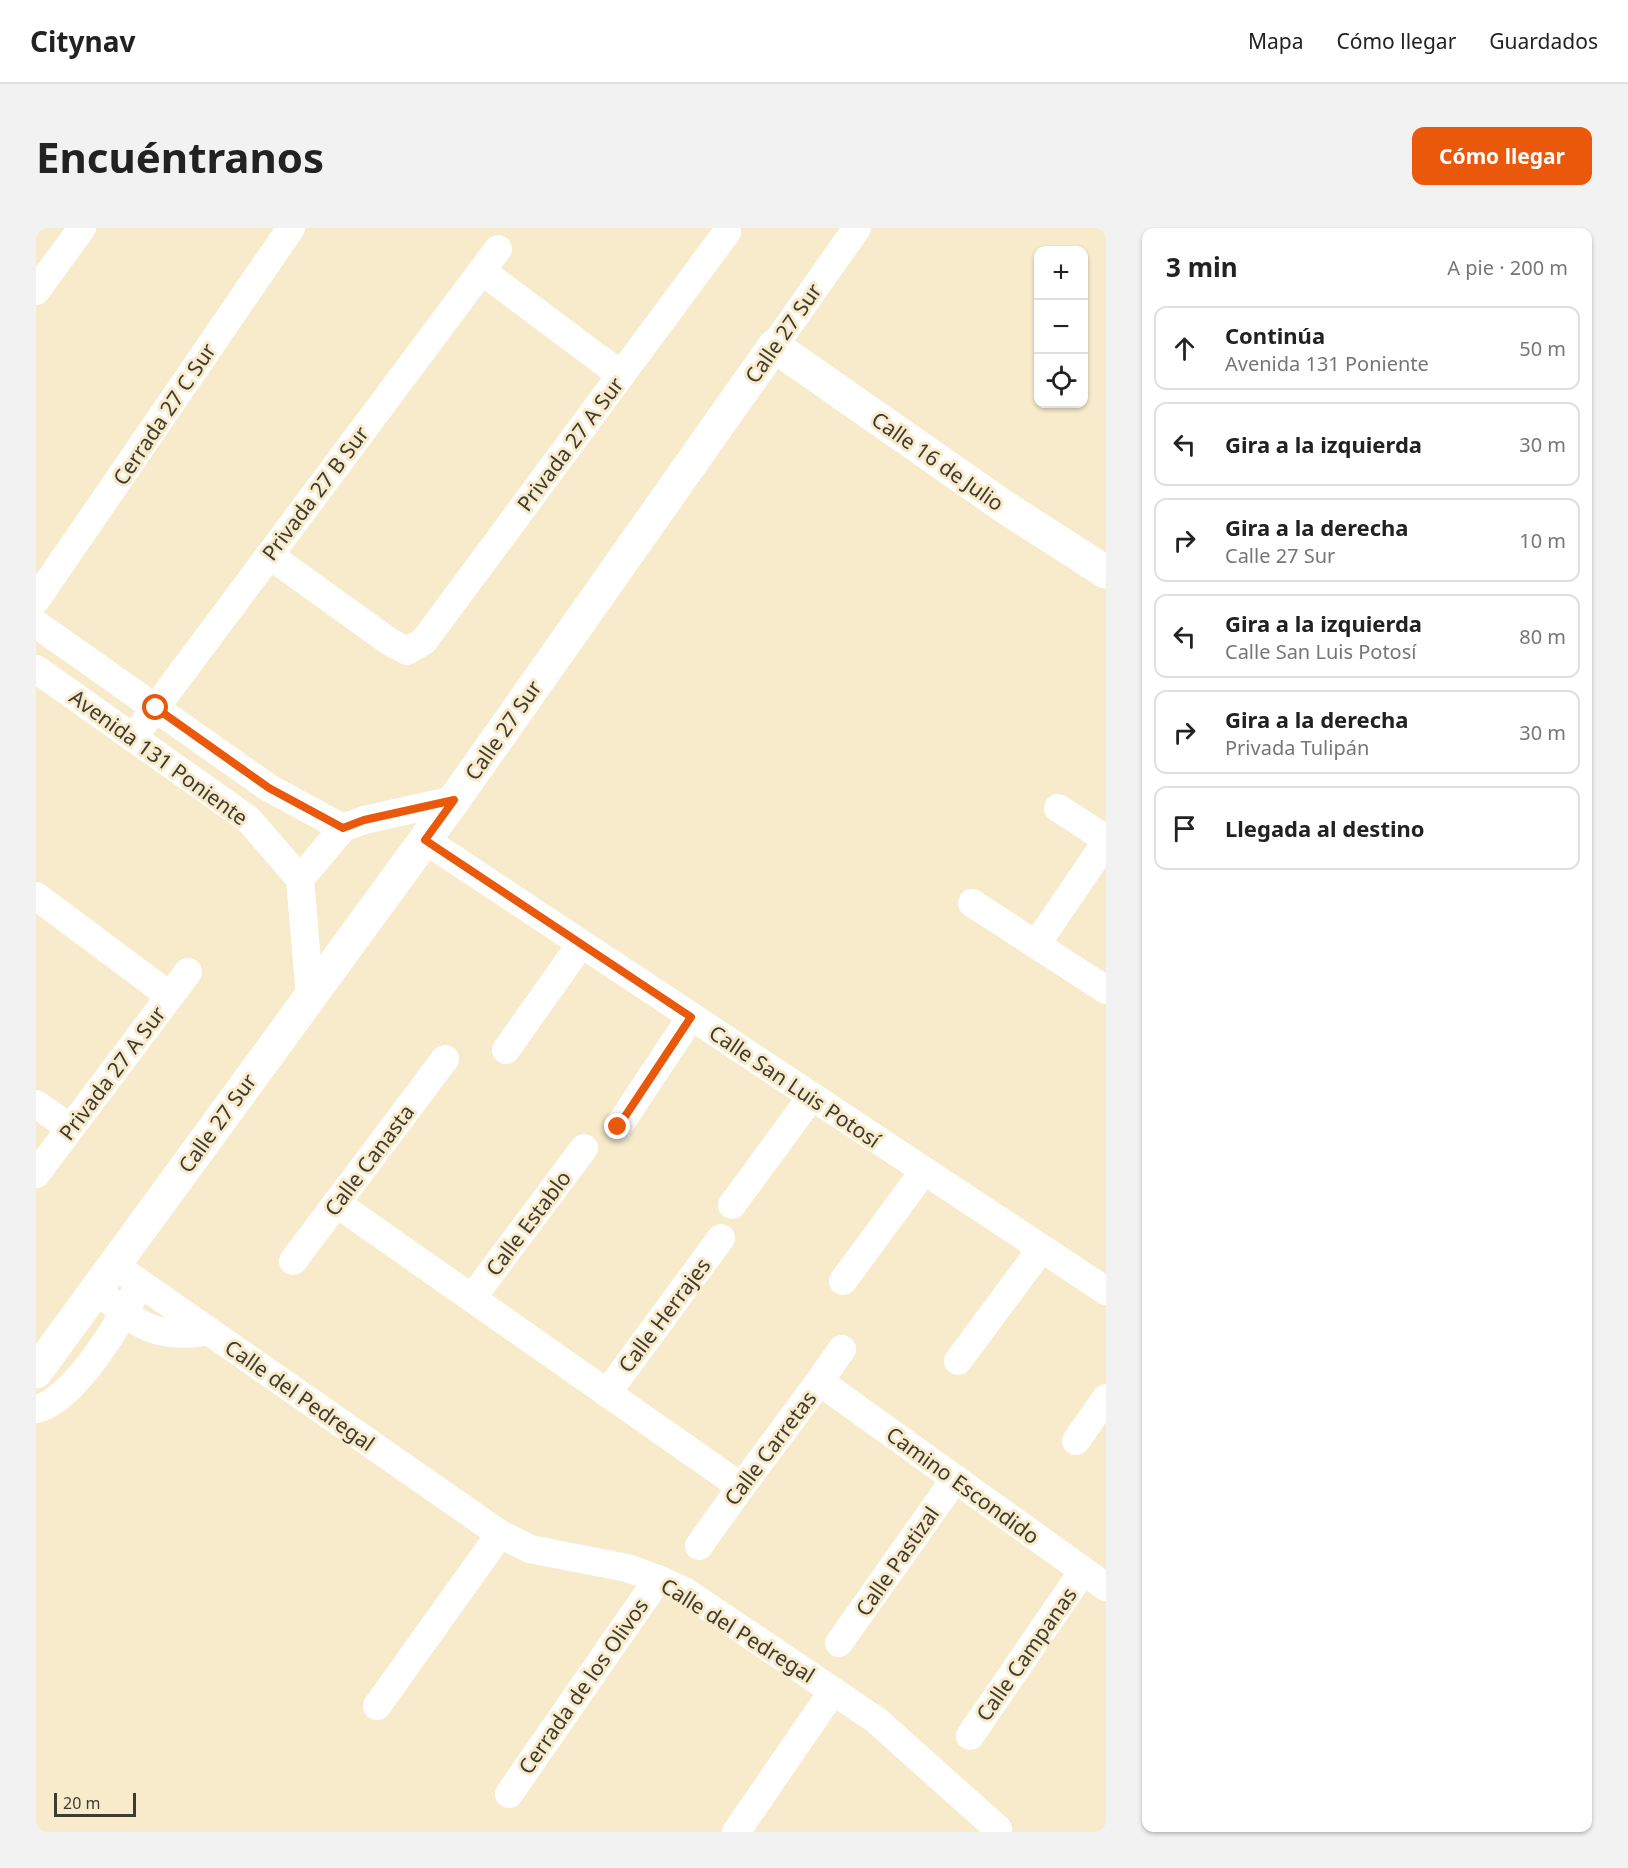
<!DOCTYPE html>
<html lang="es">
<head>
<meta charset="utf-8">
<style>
	:root { --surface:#fff; --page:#f2f2f2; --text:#222; --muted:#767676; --line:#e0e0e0; --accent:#ea580c }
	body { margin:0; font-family:"Noto Sans",sans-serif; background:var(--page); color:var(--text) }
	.controls { position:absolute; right:18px; top:18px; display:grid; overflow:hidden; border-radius:12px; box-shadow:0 2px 4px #0004 }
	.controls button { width:54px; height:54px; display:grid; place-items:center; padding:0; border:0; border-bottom:2px solid var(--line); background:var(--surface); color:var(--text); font:30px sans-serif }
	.scale { position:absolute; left:18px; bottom:15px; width:82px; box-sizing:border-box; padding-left:6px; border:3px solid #403b2f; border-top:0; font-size:16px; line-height:21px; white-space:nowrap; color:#403b2f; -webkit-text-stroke:4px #f7ebcc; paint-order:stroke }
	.stop { position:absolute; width:18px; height:18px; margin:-14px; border:4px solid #ea580c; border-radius:50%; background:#fff }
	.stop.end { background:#ea580c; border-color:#fff; box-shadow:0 2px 6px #0008 }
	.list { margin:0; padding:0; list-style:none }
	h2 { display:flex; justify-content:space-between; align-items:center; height:78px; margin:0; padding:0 24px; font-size:26px }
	h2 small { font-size:20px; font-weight:400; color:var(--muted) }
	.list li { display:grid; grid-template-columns:39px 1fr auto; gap:18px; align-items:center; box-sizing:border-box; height:84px; margin:0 12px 12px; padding:0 12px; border:2px solid var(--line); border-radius:12px }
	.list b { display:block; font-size:22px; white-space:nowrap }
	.list p { margin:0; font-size:20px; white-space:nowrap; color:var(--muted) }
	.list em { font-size:20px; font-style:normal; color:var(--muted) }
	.icon { flex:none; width:33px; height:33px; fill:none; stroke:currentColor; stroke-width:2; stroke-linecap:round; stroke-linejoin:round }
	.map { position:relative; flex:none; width:1070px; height:1604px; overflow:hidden; border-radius:12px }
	header { display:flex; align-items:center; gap:36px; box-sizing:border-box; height:84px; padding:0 30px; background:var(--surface); border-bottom:2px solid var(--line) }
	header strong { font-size:28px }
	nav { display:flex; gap:33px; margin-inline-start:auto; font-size:21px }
	.intro { display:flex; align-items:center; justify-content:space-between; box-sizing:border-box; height:144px; padding:0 36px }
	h1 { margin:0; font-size:42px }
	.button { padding:15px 27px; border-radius:12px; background:var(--accent); color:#fff; font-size:21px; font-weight:700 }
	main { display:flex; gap:36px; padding:0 36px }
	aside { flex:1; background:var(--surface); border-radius:12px; box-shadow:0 2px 4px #0004 }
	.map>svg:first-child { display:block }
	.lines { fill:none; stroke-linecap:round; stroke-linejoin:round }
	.minor { stroke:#fff; stroke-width:28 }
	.tertiary { stroke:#fff; stroke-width:33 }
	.route { stroke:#ea580c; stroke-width:8 }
	.labels { text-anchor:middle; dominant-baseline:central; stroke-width:6; stroke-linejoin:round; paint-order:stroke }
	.street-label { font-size:21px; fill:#403b2f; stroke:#f7ebcc }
</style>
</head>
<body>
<header>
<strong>Citynav</strong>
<nav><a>Mapa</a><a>Cómo llegar</a><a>Guardados</a></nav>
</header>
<div class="intro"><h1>Encuéntranos</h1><a class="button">Cómo llegar</a></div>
<main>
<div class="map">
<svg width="1070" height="1604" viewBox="0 0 1070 1604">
	<rect width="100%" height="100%" fill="#f7ebcc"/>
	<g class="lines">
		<!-- minor -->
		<g class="minor">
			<path d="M446 43 585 147"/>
			<path d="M0 63 46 0"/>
			<path d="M738 118 821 0"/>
			<path d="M233 327 354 414 371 423 388 413 691 4"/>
			<path d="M0 372 255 0"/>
			<path d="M0 396 233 560 307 600"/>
			<path d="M0 441 212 591 264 651"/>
			<path d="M97 510 462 21"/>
			<path d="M1022 580 1070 611"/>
			<path d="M389 612 1070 1063"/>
			<path d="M0 668 134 768"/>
			<path d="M936 675 1070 762"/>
			<path d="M1000 717 1070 614"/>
			<path d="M274 769 264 651 307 600 328 592 418 572"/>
			<path d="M470 822 545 716"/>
			<path d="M0 876 34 900"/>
			<path d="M582 899 655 789"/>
			<path d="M0 946 152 744"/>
			<path d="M300 975 704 1258"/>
			<path d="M696 977 776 868"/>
			<path d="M257 1033 409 831"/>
			<path d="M78 1037 464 1306 494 1321 591 1340 622 1351 650 1364 840 1492 962 1601"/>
			<path d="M807 1053 888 943"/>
			<path d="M436 1070 548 920"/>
			<path d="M74 1073C105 1102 131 1111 173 1103"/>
			<path d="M922 1133 1005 1021"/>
			<path d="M784 1154 1070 1359"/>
			<path d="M571 1165 685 1010"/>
			<path d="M0 1181C37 1174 89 1089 103 1055"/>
			<path d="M1040 1213 1070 1170"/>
			<path d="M663 1318C709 1251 760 1188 806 1121"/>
			<path d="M803 1415 919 1251"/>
			<path d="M341 1478 464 1306"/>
			<path d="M934 1508 1047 1343"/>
			<path d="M473 1566 622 1351"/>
			<path d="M700 1604 797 1463"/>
		</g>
		<!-- tertiary -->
		<path class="tertiary" d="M0 1144 418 572 738 118 970 280 1070 344"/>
	</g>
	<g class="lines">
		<!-- route -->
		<path class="route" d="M120 480 233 560 307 600 328 592 418 572 389 612 655 789 582 899"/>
	</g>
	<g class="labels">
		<!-- street labels -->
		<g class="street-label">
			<text transform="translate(747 105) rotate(-55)">Calle 27 Sur</text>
			<text transform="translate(128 186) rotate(-56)">Cerrada 27 C Sur</text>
			<text transform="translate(534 216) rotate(-53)">Privada 27 A Sur</text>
			<text transform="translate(902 233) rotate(35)">Calle 16 de Julio</text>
			<text transform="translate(279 265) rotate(-53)">Privada 27 B Sur</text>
			<text transform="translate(467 502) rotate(-55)">Calle 27 Sur</text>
			<text transform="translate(123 529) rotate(36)">Avenida 131 Poniente</text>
			<text transform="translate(76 845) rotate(-53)">Privada 27 A Sur</text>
			<text transform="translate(759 858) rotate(34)">Calle San Luis Potosí</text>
			<text transform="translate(181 895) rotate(-54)">Calle 27 Sur</text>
			<text transform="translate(333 932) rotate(-53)">Calle Canasta</text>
			<text transform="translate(492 995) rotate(-53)">Calle Establo</text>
			<text transform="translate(628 1087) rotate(-53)">Calle Herrajes</text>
			<text transform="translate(264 1167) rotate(35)">Calle del Pedregal</text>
			<text transform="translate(734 1220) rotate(-53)">Calle Carretas</text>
			<text transform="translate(927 1257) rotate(36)">Camino Escondido</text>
			<text transform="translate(861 1333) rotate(-55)">Calle Pastizal</text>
			<text transform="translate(702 1402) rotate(32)">Calle del Pedregal</text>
			<text transform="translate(990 1426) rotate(-55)">Calle Campanas</text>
			<text transform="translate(547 1458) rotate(-55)">Cerrada de los Olivos</text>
		</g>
	</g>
</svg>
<div class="controls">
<button>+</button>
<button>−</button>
<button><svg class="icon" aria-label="locate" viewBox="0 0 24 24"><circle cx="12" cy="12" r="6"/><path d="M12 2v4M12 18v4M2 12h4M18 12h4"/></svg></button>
</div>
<div class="scale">20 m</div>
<div class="stop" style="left:120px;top:480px"></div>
<div class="stop end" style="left:582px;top:899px"></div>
</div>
<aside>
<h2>3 min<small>A pie · 200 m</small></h2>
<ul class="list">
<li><svg class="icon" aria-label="ahead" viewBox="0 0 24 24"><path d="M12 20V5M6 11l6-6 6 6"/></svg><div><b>Continúa</b><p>Avenida 131 Poniente</p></div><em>50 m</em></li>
<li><svg class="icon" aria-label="left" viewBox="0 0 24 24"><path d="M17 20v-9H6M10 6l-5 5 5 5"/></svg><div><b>Gira a la izquierda</b></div><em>30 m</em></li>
<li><svg class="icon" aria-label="right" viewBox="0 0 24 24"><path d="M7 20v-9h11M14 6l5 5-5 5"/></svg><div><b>Gira a la derecha</b><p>Calle 27 Sur</p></div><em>10 m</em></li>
<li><svg class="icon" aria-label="left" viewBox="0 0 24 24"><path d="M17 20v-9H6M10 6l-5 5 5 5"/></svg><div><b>Gira a la izquierda</b><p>Calle San Luis Potosí</p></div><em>80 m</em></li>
<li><svg class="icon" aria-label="right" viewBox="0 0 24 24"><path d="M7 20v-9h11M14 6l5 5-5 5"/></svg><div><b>Gira a la derecha</b><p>Privada Tulipán</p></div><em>30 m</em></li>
<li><svg class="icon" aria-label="arrive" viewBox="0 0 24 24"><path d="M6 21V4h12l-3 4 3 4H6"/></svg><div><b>Llegada al destino</b></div></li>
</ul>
</aside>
</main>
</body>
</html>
